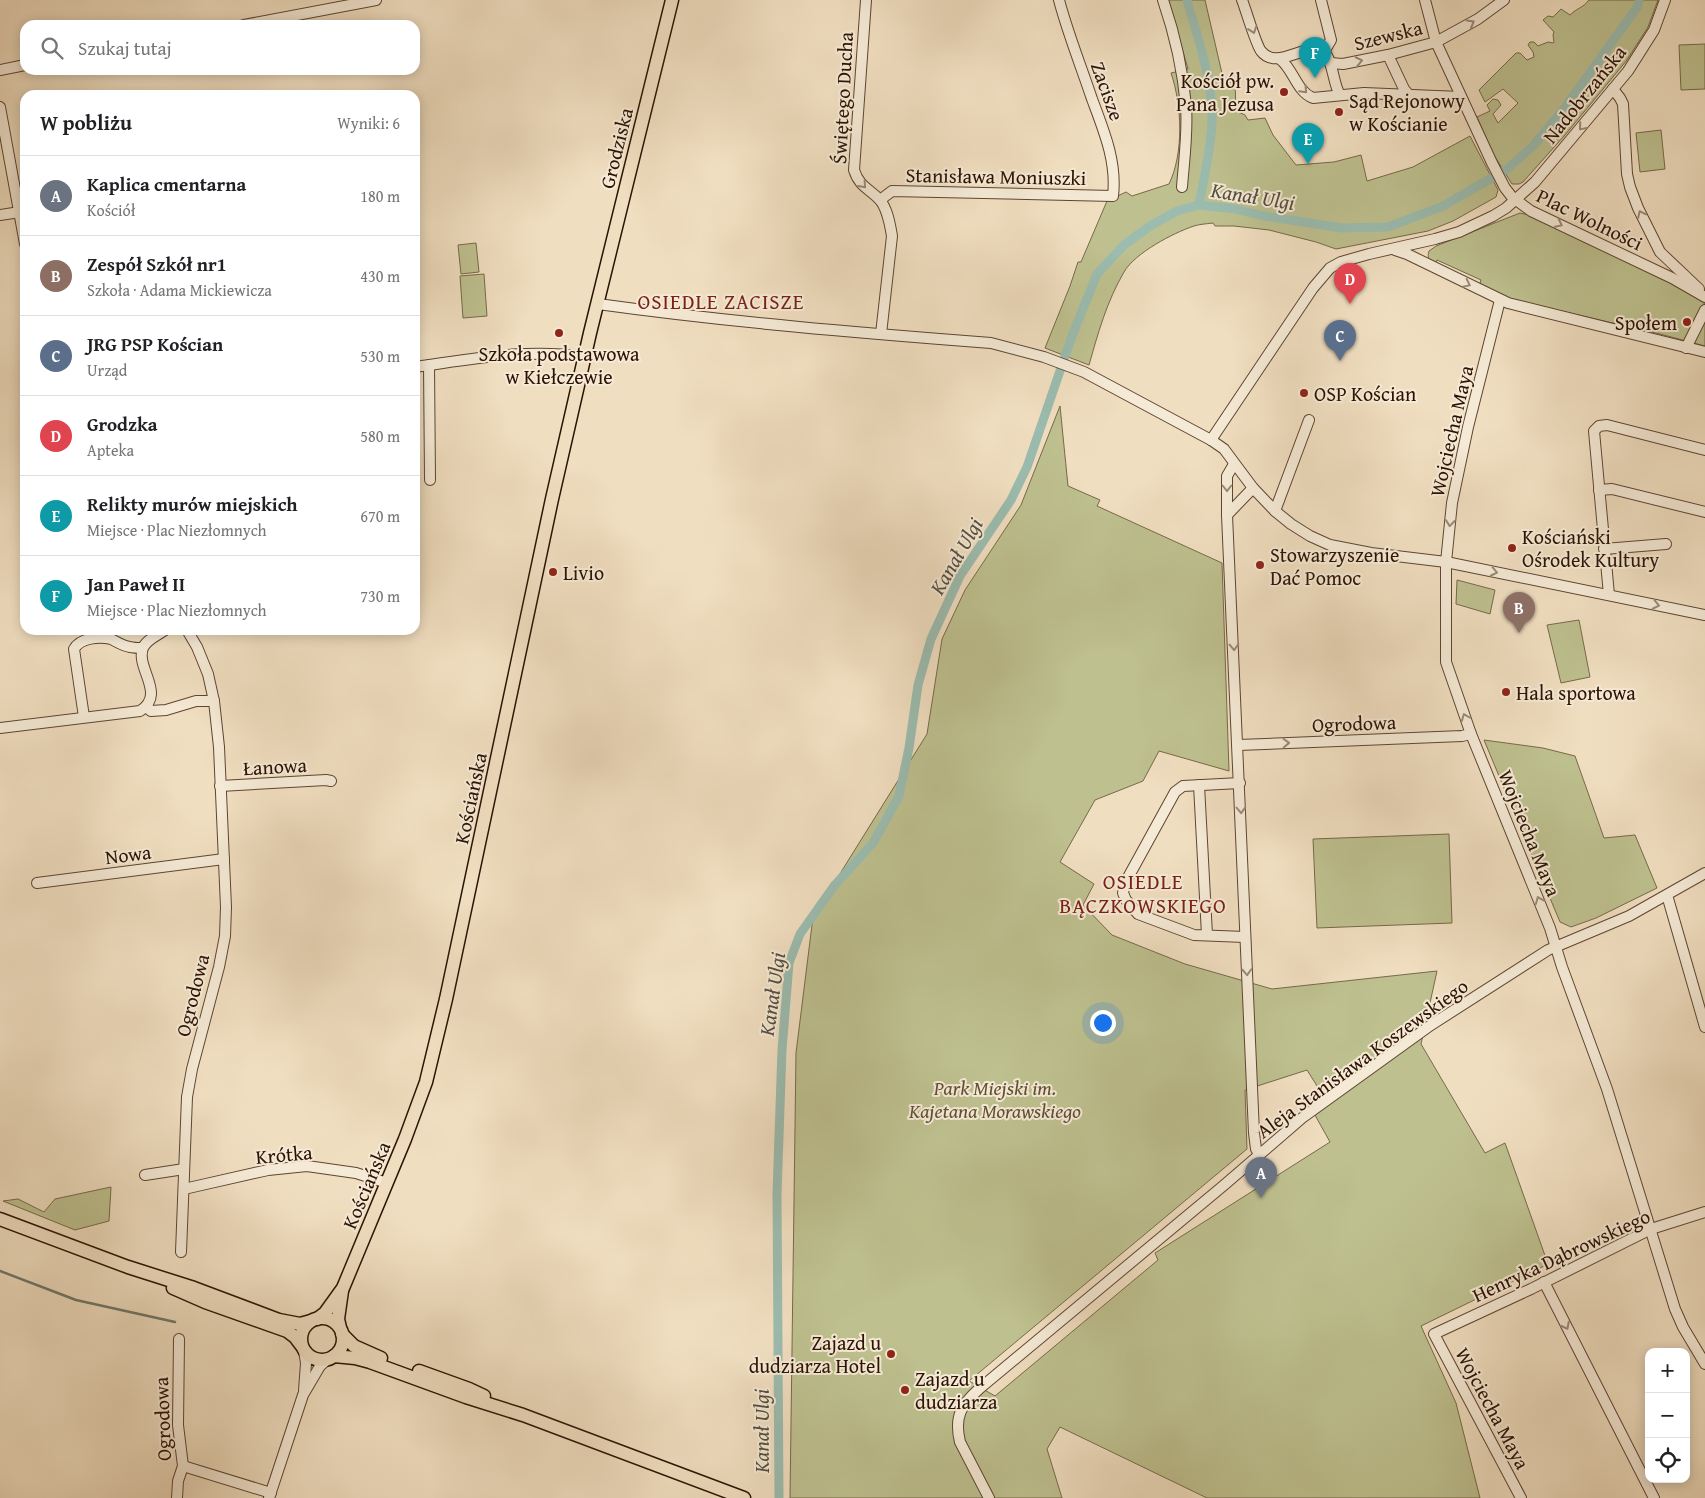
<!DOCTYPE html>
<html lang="pl">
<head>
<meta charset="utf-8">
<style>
	:root { --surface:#fff; --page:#f6f6f6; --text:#202124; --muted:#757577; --line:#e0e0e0; --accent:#8f2418 }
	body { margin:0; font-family:"Gentium Book Plus",serif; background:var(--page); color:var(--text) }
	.controls { position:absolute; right:15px; bottom:15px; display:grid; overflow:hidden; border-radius:10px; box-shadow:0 2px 12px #0003 }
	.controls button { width:45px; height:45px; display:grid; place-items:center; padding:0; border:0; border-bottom:1px solid var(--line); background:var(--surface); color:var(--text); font:25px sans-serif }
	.you { position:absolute; left:1102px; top:1022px; width:18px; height:18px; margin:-12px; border:4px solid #fff; border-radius:50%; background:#1a73e8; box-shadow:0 0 0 8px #1a73e833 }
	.badge { display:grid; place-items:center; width:32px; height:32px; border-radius:50%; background:var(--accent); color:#fff; font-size:16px; font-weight:700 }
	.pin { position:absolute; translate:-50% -41px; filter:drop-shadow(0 1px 2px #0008) }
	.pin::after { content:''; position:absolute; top:26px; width:18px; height:15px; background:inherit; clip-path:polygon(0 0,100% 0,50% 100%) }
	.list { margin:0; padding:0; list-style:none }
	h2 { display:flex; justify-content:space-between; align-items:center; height:65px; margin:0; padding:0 20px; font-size:21px }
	h2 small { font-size:16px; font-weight:400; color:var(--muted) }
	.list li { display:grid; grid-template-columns:32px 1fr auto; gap:15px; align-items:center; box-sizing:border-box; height:80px; padding:0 20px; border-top:1px solid var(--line) }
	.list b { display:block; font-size:19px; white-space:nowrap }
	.list p { margin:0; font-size:16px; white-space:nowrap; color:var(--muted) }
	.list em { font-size:16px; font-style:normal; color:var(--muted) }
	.icon { flex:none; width:28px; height:28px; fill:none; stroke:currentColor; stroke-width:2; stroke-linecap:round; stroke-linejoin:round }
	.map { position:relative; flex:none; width:1705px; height:1498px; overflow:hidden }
	.search { position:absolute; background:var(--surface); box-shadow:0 2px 12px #0003; left:20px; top:20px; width:400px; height:55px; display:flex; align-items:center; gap:12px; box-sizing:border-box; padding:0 18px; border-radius:15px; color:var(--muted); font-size:19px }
	.panel { position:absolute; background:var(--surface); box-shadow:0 2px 12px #0003; left:20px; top:90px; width:400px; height:545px; border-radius:15px }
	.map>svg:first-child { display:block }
	.green { fill:#bec08f; stroke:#766949; fill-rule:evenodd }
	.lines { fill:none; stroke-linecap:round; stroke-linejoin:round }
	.stream { stroke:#6f786a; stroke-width:2.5 }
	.canal { stroke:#9bbcaf; stroke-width:9 }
	.minor-casing { stroke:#5e4532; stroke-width:12 }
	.major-casing { stroke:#2d1203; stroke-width:15 }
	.minor { stroke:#f5ead6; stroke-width:10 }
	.major { stroke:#f0dec0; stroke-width:12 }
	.oneway { stroke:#9b8977 }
	.poi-dot { fill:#8f2418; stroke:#f5ead6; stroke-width:2 }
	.labels { text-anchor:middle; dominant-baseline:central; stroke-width:4; stroke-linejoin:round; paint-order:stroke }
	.street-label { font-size:20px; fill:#2d1203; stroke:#f5ead6 }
	.poi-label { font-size:20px; fill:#2d1203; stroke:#f5ead6; text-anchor:start }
	.park-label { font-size:20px; font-style:italic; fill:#604f34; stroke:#f5ead6 }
	.water-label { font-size:21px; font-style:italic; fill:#544e3f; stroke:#f5ead6 }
	.neighbourhood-label { font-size:21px; letter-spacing:1px; fill:#7a1f14; stroke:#f5ead6 }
</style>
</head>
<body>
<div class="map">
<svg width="1705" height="1498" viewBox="0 0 1705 1498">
	<rect width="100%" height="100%" fill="#f0dec0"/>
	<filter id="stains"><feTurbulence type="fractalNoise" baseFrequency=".004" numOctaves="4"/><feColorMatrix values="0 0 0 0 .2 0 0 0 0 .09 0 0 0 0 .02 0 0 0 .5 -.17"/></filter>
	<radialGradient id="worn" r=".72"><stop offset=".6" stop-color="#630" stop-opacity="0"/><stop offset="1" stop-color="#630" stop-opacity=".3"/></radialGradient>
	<!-- green -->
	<g class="green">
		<path d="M1168 0H1205L1224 82H1235L1236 111 1245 115 1248 120 1265 118 1273 135 1296 165 1334 162 1361 155 1367 181 1413 167 1470 136 1498 190 1496 197 1453 221 1428 231 1336 249 1316 242 1269 230 1234 226H1215L1213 223C1206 224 1200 224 1194 226 1173 233 1135 253 1124 272 1107 301 1098 333 1089 365L1045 348 1070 286 1078 262H1081L1107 201 1126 192 1132 196 1169 184C1184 153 1182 105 1171 73L1188 69Z"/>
		<path d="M1589 0H1658L1648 27 1627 60 1565 135 1523 182 1519 184H1512L1492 152 1477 117 1490 111 1487 105 1493 99 1498 100 1501 105 1493 114 1498 123 1518 103 1503 89 1485 102 1479 90 1516 53H1520L1527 60 1534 57 1533 52 1528 45 1530 42H1534L1538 46 1548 42 1553 43 1554 42 1553 35 1554 32 1543 20 1548 16 1553 17 1561 9 1570 15C1577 8 1583 8 1589 0Z"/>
		<path d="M1705 44V89L1681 90 1679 45Z"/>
		<path d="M1661 130 1665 169 1640 172 1636 133Z"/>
		<path d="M1520 213 1529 215 1688 291 1705 304V346L1660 334 1505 298 1479 286 1481 280 1437 260 1434 266C1429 261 1427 258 1429 251L1436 246Z"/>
		<path d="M476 243 479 272 461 274 458 245Z"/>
		<path d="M484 274 487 316 463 318 460 276Z"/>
		<path d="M1060 406 1068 486 1100 500 1097 506 1222 563 1229 771 1159 751 1143 781 1095 800 1060 862 1094 884 1083 905 1112 935 1185 964 1272 989 1437 971 1421 1044 1485 1153 1505 1143 1548 1264 1421 1326 1456 1403 1480 1498H1207L1060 1427 1047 1449 1062 1498H790L796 1053 813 917 927 734 942 639 965 590 1021 505ZM1307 1070 1319 1089 1306 1099 1330 1142 1155 1253 1158 1260 995 1396 969 1381 1247 1149 1245 1090Z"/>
		<path d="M1457 580 1495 590 1490 614 1456 604Z"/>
		<path d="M1579 620 1590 677 1561 683 1547 625Z"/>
		<path d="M1484 740 1543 748 1575 756 1604 838 1635 835 1657 888 1596 918 1571 927 1560 922Z"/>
		<path d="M1449 834 1452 923 1317 928 1313 839Z"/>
		<path d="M111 1187 109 1221 75 1230 3 1201 18 1199 44 1212 55 1199Z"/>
	</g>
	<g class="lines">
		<!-- stream -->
		<path class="stream" d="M0 1271 76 1300 175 1322"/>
		<!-- canal -->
		<g class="canal">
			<path d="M1187 0C1198 39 1213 80 1212 121 1211 149 1204 178 1199 205"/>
			<path d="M779 1498 777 1194 782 1050 789 963 800 934 834 886 873 843 899 796 909 748 918 685 931 639 960 576 1011 500 1027 467 1072 336 1097 274 1124 245 1150 226 1177 211 1199 205 1235 209 1264 216 1342 228 1388 227 1443 206 1507 169 1533 146 1563 110 1638 6 1639 0"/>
		</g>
		<defs>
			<g id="minor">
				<path d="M866 0 854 170C859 186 868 188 879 199 887 207 890 224 892 236L881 334"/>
				<path d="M1163 0C1174 32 1183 72 1186 106 1188 133 1184 160 1182 187"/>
				<path d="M1242 0C1246 10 1256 45 1261 51 1277 72 1307 40 1324 52 1333 60 1333 84 1340 95"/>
				<path d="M1321 0 1331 40 1324 52"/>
				<path d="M1425 0 1436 42 1492 163 1505 188 1512 197 1531 211 1672 278 1705 297"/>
				<path d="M244 25 376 0"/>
				<path d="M1388 55 1404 89 1409 95"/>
				<path d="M1280 59C1294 70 1296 91 1313 98L1364 93 1461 97"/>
				<path d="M1330 63 1343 64 1388 55 1436 42 1478 19 1504 0"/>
				<path d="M0 70 25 65"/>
				<path d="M1613 89 1620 98 1623 104 1627 174 1630 187 1638 208 1660 252 1699 289"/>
				<path d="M0 107 25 244"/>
				<path d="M880 200 892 191 1113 196C1117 162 1104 131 1092 99 1081 66 1068 34 1059 0"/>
				<path d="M0 215 20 212"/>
				<path d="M1395 250 1407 254 1508 303 1705 352"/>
				<path d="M1500 300 1468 427 1452 503 1446 562V662L1471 734 1550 928 1562 967 1607 1089 1675 1309 1683 1327 1705 1364"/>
				<path d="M598 304C728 322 860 333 991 343L1044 357 1084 372 1211 440 1224 449 1253 488 1275 511 1291 524 1310 536 1330 545 1371 553 1446 562 1705 615"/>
				<path d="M1686 348 1705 310"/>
				<path d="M429 365 430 480"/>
				<path d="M415 367C473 359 526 348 585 357"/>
				<path d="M1211 440 1313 288 1330 268 1341 262 1369 254 1435 239 1459 232 1493 216 1506 208 1535 182 1628 71 1654 30 1665 0"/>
				<path d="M1234 464 1227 476V515L1254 1133 1256 1149 1259 1154"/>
				<path d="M1599 490 1612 489 1705 512"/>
				<path d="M1275 511 1309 420"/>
				<path d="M1227 515 1253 488"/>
				<path d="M1604 549 1666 544"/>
				<path d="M1609 595 1594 431 1599 426 1607 425 1705 450"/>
				<path d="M146 707 151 711 166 710 196 701H214"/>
				<path d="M84 717 74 649C80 638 99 636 111 639 117 642 123 646 130 647 134 648 139 648 142 648"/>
				<path d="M0 728 140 711C167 694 135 668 143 648 146 640 158 635 165 630"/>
				<path d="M1238 745 1462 736 1471 734"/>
				<path d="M1240 783 1183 786 1175 792 1125 883 1123 893 1126 900 1138 914 1194 935 1245 937"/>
				<path d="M1199 785 1207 935"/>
				<path d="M220 786 326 780 331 781"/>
				<path d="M37 883 224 859"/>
				<path d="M1667 895 1705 1027"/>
				<path d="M145 1175 184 1169"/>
				<path d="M184 1189 268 1170 307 1166 356 1173 387 1183"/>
				<path d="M181 1252 187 1097 192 1069 219 967 225 936 226 907 219 747 214 701 208 674 197 647 187 630"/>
				<path d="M1544 1282 1654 1498"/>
				<path d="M304 1390 306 1363 304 1351"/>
				<path d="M183 1466 271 1493"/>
				<path d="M177 1498 178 1481 183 1466 178 1425 179 1339"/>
				<path d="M269 1498 303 1395 320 1366 328 1359"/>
				<path d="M989 1498 960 1442C954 1417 961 1405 979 1389L1223 1186 1302 1118 1431 1025 1548 950 1629 916 1705 873"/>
				<path d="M1521 1498 1434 1334 1531 1289 1651 1229 1705 1212"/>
			</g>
			<g id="major">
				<path d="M0 1219 128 1267 194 1288 279 1320 300 1324 311 1321"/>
				<path d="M173 1288 205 1302 287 1331 295 1337 301 1345"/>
				<circle cx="322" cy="1339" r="21"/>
				<path d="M317 1319 325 1313 343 1288 405 1139 426 1082 446 999 552 499 590 333 672 0"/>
				<path d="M340 1328 338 1319 342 1291"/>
				<path d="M342 1334 354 1346 381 1358"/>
				<path d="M334 1356 355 1358 370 1362 466 1397 523 1415 744 1498"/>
				<path d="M419 1371 469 1389 484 1396"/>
			</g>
		</defs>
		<!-- minor casing -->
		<use href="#minor" class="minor-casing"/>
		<!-- major casing -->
		<use href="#major" class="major-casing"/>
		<!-- minor -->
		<use href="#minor" class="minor"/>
		<!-- major -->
		<use href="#major" class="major"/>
	</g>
	<!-- one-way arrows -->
	<defs><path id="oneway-chevron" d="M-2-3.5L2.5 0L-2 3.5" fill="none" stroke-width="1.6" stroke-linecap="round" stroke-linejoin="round" transform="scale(1.25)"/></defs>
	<g class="oneway">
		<use href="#oneway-chevron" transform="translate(1471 23) rotate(-30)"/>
		<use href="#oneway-chevron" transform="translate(1253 30) rotate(71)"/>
		<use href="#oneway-chevron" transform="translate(1359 61) rotate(-12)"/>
		<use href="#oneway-chevron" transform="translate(1304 90) rotate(47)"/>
		<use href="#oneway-chevron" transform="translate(1582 127) rotate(130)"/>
		<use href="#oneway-chevron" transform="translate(863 185) rotate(48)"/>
		<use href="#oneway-chevron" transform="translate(1641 214) rotate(-115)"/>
		<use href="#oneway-chevron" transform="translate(1559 224) rotate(26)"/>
		<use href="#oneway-chevron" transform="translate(1467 284) rotate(26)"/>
		<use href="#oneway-chevron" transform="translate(1227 488) rotate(90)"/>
		<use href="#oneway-chevron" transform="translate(1450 523) rotate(96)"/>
		<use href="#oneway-chevron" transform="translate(1494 572) rotate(12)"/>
		<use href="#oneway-chevron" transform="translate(1656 605) rotate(12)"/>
		<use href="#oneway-chevron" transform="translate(1234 647) rotate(88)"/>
		<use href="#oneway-chevron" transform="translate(1465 717) rotate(-111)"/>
		<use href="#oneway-chevron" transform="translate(1286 743) rotate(-2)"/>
		<use href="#oneway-chevron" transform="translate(1241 810) rotate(88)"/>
		<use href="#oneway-chevron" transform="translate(1539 900) rotate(-112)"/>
		<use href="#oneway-chevron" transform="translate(1247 972) rotate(87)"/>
		<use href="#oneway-chevron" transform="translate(1566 1326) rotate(63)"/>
	</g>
	<!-- markers -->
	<g class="poi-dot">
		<circle cx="1284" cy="92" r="5"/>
		<circle cx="1339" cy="112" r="5"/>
		<circle cx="1687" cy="322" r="5"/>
		<circle cx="559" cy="333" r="5"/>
		<circle cx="1304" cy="393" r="5"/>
		<circle cx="1512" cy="548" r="5"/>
		<circle cx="1260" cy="565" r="5"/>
		<circle cx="553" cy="572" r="5"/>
		<circle cx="1506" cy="692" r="5"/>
		<circle cx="891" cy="1354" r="5"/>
		<circle cx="905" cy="1390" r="5"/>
	</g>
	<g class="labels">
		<!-- street labels -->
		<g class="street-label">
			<text transform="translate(1388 35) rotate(-14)">Szewska</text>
			<text transform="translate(1108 91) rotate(70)">Zacisze</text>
			<text transform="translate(1584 94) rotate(-51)">Nadobrzańska</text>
			<text transform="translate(842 98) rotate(-87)">Świętego Ducha</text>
			<text transform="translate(616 148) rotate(-76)">Grodziska</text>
			<text transform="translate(996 176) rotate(1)">Stanisława Moniuszki</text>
			<text transform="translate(1590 219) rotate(26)">Plac Wolności</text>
			<text transform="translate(1451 431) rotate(-77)">Wojciecha Maya</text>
			<text transform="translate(1354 723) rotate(-2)">Ogrodowa</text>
			<text transform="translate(275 766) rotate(-3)">Łanowa</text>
			<text transform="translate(470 798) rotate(-78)">Kościańska</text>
			<text transform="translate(1530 833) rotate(68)">Wojciecha Maya</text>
			<text transform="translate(128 854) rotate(-7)">Nowa</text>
			<text transform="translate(192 995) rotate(-76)">Ogrodowa</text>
			<text transform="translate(1362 1058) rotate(-36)">Aleja Stanisława Koszewskiego</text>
			<text transform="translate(284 1154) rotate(-5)">Krótka</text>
			<text transform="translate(366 1185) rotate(-67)">Kościańska</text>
			<text transform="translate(1561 1255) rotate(-25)">Henryka Dąbrowskiego</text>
			<text transform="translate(1493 1408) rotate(62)">Wojciecha Maya</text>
			<text transform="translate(162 1419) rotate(-92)">Ogrodowa</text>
		</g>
		<!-- poi labels -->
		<g class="poi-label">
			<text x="1274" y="80" text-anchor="end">Kościół pw.<tspan x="1274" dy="23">Pana Jezusa</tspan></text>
			<text x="1349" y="100">Sąd Rejonowy<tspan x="1349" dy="23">w Kościanie</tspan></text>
			<text x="1677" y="322" text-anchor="end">Społem</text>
			<text x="559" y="353" text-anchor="middle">Szkoła podstawowa<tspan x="559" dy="23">w Kiełczewie</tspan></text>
			<text x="1314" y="393">OSP Kościan</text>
			<text x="1522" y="536">Kościański<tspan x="1522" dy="23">Ośrodek Kultury</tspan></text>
			<text x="1270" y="554">Stowarzyszenie<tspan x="1270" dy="23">Dać Pomoc</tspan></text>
			<text x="563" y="572">Livio</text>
			<text x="1516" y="692">Hala sportowa</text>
			<text x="881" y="1342" text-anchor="end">Zajazd u<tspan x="881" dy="23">dudziarza Hotel</tspan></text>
			<text x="915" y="1378">Zajazd u<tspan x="915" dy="23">dudziarza</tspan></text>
		</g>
		<!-- park labels -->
		<g class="park-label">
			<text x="995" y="1087">Park Miejski im.<tspan x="995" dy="23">Kajetana Morawskiego</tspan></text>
		</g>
		<!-- water labels -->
		<g class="water-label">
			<text transform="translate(1253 196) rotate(9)">Kanał Ulgi</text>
			<text transform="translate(956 556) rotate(-60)">Kanał Ulgi</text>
			<text transform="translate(772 994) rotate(-82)">Kanał Ulgi</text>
			<text transform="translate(761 1431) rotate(-90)">Kanał Ulgi</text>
		</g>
		<!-- neighbourhood labels -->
		<g class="neighbourhood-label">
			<text x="721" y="301">OSIEDLE ZACISZE</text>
			<text x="1143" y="881">OSIEDLE<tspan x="1143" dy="24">BĄCZKOWSKIEGO</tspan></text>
		</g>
	</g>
	<rect width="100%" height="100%" filter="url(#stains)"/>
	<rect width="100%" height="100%" fill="url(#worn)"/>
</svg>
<div class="controls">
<button>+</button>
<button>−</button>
<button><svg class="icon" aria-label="locate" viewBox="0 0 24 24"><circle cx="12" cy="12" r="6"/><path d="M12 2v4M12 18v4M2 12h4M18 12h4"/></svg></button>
</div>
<div class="you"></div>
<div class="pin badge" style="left:1261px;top:1198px;background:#6b7280">A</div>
<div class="pin badge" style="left:1519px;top:633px;background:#8d6e63">B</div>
<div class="pin badge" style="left:1340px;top:361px;background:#5c6f8a">C</div>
<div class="pin badge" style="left:1350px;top:304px;background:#e0444e">D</div>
<div class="pin badge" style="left:1308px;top:164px;background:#0f9aa8">E</div>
<div class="pin badge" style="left:1315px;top:78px;background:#0f9aa8">F</div>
<div class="search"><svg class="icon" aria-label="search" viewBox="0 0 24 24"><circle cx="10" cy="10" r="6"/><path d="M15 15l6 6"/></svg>Szukaj tutaj</div>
<section class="panel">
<h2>W pobliżu<small>Wyniki: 6</small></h2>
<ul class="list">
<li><span class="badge" style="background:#6b7280">A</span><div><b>Kaplica cmentarna</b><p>Kościół</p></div><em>180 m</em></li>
<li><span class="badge" style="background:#8d6e63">B</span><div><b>Zespół Szkół nr1</b><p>Szkoła · Adama Mickiewicza</p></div><em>430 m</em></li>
<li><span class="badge" style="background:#5c6f8a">C</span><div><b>JRG PSP Kościan</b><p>Urząd</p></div><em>530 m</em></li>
<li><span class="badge" style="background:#e0444e">D</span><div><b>Grodzka</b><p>Apteka</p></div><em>580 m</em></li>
<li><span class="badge" style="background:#0f9aa8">E</span><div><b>Relikty murów miejskich</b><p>Miejsce · Plac Niezłomnych</p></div><em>670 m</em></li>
<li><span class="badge" style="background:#0f9aa8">F</span><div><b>Jan Paweł II</b><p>Miejsce · Plac Niezłomnych</p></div><em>730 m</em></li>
</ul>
</section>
</div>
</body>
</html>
